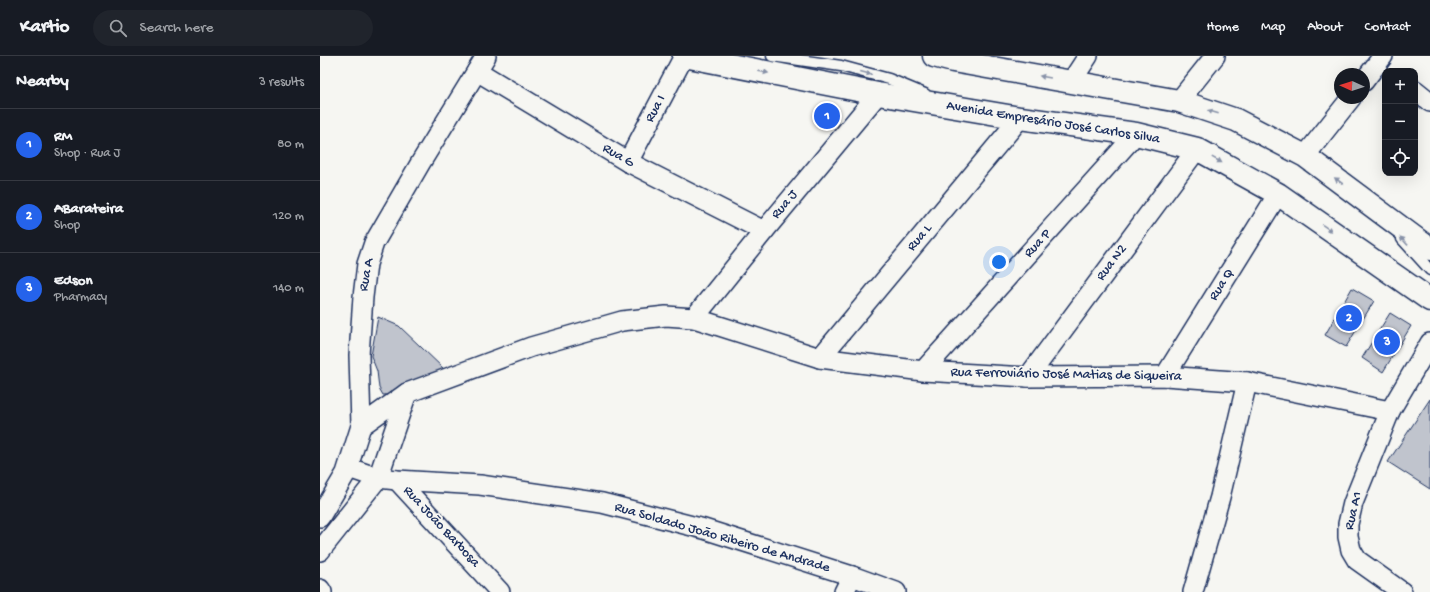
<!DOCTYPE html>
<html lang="en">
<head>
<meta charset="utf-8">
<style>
	:root { --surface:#171b24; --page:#20242c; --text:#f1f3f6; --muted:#9ea1a6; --line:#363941; --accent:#2563eb }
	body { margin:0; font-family:"Gochi Hand",sans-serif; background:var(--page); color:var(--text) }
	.controls { position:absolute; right:12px; top:12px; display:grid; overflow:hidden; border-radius:8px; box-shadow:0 4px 16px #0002 }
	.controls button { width:36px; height:36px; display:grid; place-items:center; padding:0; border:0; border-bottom:1px solid var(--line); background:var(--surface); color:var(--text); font:20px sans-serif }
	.compass { position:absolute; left:1014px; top:12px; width:36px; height:36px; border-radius:50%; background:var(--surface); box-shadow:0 4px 16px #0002; rotate:273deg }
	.you { position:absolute; left:679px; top:206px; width:14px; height:14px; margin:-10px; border:3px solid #fff; border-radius:50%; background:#1a73e8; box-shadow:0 0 0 6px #1a73e833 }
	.badge { display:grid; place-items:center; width:26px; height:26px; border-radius:50%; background:var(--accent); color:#fff; font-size:13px; font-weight:700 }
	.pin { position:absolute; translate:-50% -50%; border:2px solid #fff; box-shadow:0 1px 4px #0006 }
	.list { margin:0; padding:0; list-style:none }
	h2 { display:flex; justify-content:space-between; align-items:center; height:52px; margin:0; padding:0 16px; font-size:17px }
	h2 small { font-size:13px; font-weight:400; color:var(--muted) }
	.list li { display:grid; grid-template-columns:26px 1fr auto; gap:12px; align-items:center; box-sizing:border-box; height:72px; padding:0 16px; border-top:1px solid var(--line) }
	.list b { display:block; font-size:15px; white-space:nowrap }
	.list p { margin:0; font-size:13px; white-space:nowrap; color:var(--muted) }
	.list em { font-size:13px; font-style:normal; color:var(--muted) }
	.icon { flex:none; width:22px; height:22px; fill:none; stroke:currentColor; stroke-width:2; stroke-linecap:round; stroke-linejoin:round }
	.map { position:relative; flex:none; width:1110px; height:536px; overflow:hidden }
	header { display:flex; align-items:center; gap:24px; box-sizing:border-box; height:56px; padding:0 20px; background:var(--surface); border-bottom:1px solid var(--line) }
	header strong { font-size:19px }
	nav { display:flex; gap:22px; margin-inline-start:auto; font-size:14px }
	.search { width:280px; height:36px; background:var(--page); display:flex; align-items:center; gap:10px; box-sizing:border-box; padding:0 14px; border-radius:22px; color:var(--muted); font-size:15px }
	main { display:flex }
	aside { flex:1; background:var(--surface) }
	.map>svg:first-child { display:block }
	.building { fill:#c0c4cd; stroke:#1b2f5e }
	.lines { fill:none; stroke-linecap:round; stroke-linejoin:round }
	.service-casing { stroke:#1b2f5e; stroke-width:13 }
	.minor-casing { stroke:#1b2f5e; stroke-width:22 }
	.secondary-casing { stroke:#1b2f5e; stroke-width:25 }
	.service { stroke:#f6f6f2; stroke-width:10 }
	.minor { stroke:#f6f6f2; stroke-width:19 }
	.secondary { stroke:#f6f6f2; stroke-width:22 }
	.oneway { fill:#8892a8 }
	.labels { text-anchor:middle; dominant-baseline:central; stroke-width:3.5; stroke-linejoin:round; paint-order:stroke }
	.street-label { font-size:14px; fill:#1b2f5e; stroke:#f6f6f2 }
</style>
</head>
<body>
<header>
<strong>Kartio</strong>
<div class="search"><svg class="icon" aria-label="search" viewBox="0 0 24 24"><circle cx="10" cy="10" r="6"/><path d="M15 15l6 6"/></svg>Search here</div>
<nav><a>Home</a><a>Map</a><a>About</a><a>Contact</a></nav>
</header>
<main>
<aside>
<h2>Nearby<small>3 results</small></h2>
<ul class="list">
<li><span class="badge">1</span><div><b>RM</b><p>Shop · Rua J</p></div><em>80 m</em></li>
<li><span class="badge">2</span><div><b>ABarateira</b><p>Shop</p></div><em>120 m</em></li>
<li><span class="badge">3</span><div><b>Edson</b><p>Pharmacy</p></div><em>140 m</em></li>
</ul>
</aside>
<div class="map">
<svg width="1110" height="536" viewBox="0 0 1110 536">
	<rect width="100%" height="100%" fill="#f6f6f2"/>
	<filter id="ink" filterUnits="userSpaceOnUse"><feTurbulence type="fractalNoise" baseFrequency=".025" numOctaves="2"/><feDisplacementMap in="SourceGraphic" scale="8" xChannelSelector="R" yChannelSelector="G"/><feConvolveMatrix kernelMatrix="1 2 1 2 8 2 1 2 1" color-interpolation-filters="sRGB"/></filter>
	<g filter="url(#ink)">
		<!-- building -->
		<g class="building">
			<path d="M1032 232 1054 245 1026 291 1005 279Z"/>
			<path d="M1070 257 1091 270 1063 316 1042 302Z"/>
			<path d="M58 261 79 270 124 313 80 338 63 339 59 332 57 315 51 300Z"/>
			<path d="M1110 343V433L1068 406Z"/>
		</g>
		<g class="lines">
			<defs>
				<g id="service">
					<path d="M452 0 521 10 569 23 605 38"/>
					<path d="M1082 183 1110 214"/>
				</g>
				<g id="minor">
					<path d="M157 15 308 106 444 175"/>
					<path d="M1044 25 1063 0"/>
					<path d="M751 26 768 0"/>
					<path d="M1095 34 1110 46"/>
					<path d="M859 45 895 0"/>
					<path d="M985 100 1031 42"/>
					<path d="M308 106 364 0"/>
					<path d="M374 262 444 175 558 38"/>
					<path d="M500 302 700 62"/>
					<path d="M603 315 816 78"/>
					<path d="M845 320 958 138"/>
					<path d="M708 321 877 93"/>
					<path d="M41 370 87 337 211 291 302 265 346 260 374 262 500 302 603 315 708 321 845 320 927 326 1070 355"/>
					<path d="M29 412 58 422 77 424 160 429 282 447 384 473 532 520 576 536"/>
					<path d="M77 424 180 536"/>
					<path d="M0 461 26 417 41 370 39 299 43 241 47 208 54 187 101 106 166 0"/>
					<path d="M0 495 58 422 87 337"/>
					<path d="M0 533 2 536"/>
					<path d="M524 536 532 520"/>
					<path d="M873 536 900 441 927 326"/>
					<path d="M1082 536 1037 504 1031 494 1028 481V468L1033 447 1070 355 1110 287"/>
				</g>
				<g id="secondary">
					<path d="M364 0 558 38 700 62 816 78 877 93 958 138 1110 244"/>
					<path d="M614 0 633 5 859 45 916 64 985 100 1110 193"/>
				</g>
			</defs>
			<!-- service casing -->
			<use href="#service" class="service-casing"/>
			<!-- minor casing -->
			<use href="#minor" class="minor-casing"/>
			<!-- secondary casing -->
			<use href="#secondary" class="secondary-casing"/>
			<!-- service -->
			<use href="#service" class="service"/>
			<!-- minor -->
			<use href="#minor" class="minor"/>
			<!-- secondary -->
			<use href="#secondary" class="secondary"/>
		</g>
		<!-- one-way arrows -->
		<defs><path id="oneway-solid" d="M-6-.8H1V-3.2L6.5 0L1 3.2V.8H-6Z"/></defs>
		<g class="oneway">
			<use href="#oneway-solid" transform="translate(443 16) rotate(11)"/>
			<use href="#oneway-solid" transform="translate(546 17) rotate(15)"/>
			<use href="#oneway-solid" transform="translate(725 21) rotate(-170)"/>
			<use href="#oneway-solid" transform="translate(893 56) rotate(-162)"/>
			<use href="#oneway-solid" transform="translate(897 104) rotate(29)"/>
			<use href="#oneway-solid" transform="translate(1019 125) rotate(-144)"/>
			<use href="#oneway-solid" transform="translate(1007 172) rotate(35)"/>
			<use href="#oneway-solid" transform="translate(1084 185) rotate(-133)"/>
		</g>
	</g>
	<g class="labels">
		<!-- street labels -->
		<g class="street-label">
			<text transform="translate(336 53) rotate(-62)">Rua I</text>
			<text transform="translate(733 67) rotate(9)">Avenida Empresário José Carlos Silva</text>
			<text transform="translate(298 100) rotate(30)">Rua G</text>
			<text transform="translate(465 149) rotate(-50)">Rua J</text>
			<text transform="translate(600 182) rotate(-50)">Rua L</text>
			<text transform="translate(718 188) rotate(-48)">Rua P</text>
			<text transform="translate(792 207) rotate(-53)">Rua N2</text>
			<text transform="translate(47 219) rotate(-80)">Rua A</text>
			<text transform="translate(902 229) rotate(-58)">Rua Q</text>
			<text transform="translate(746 319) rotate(1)">Rua Ferroviário José Matias de Siqueira</text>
			<text transform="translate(1034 455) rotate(-77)">Rua A1</text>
			<text transform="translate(121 471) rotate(47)">Rua João Barbosa</text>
			<text transform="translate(402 482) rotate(16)">Rua Soldado João Ribeiro de Andrade</text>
		</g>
	</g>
</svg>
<div class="controls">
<button>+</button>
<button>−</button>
<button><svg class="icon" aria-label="locate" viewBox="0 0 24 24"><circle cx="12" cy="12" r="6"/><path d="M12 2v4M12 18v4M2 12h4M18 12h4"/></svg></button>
</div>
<svg class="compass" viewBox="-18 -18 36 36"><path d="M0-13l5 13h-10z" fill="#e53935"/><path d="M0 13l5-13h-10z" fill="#9ea1a6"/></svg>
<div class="you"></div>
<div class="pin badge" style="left:507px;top:60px">1</div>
<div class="pin badge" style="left:1029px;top:262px">2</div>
<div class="pin badge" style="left:1067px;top:286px">3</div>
</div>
</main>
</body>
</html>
